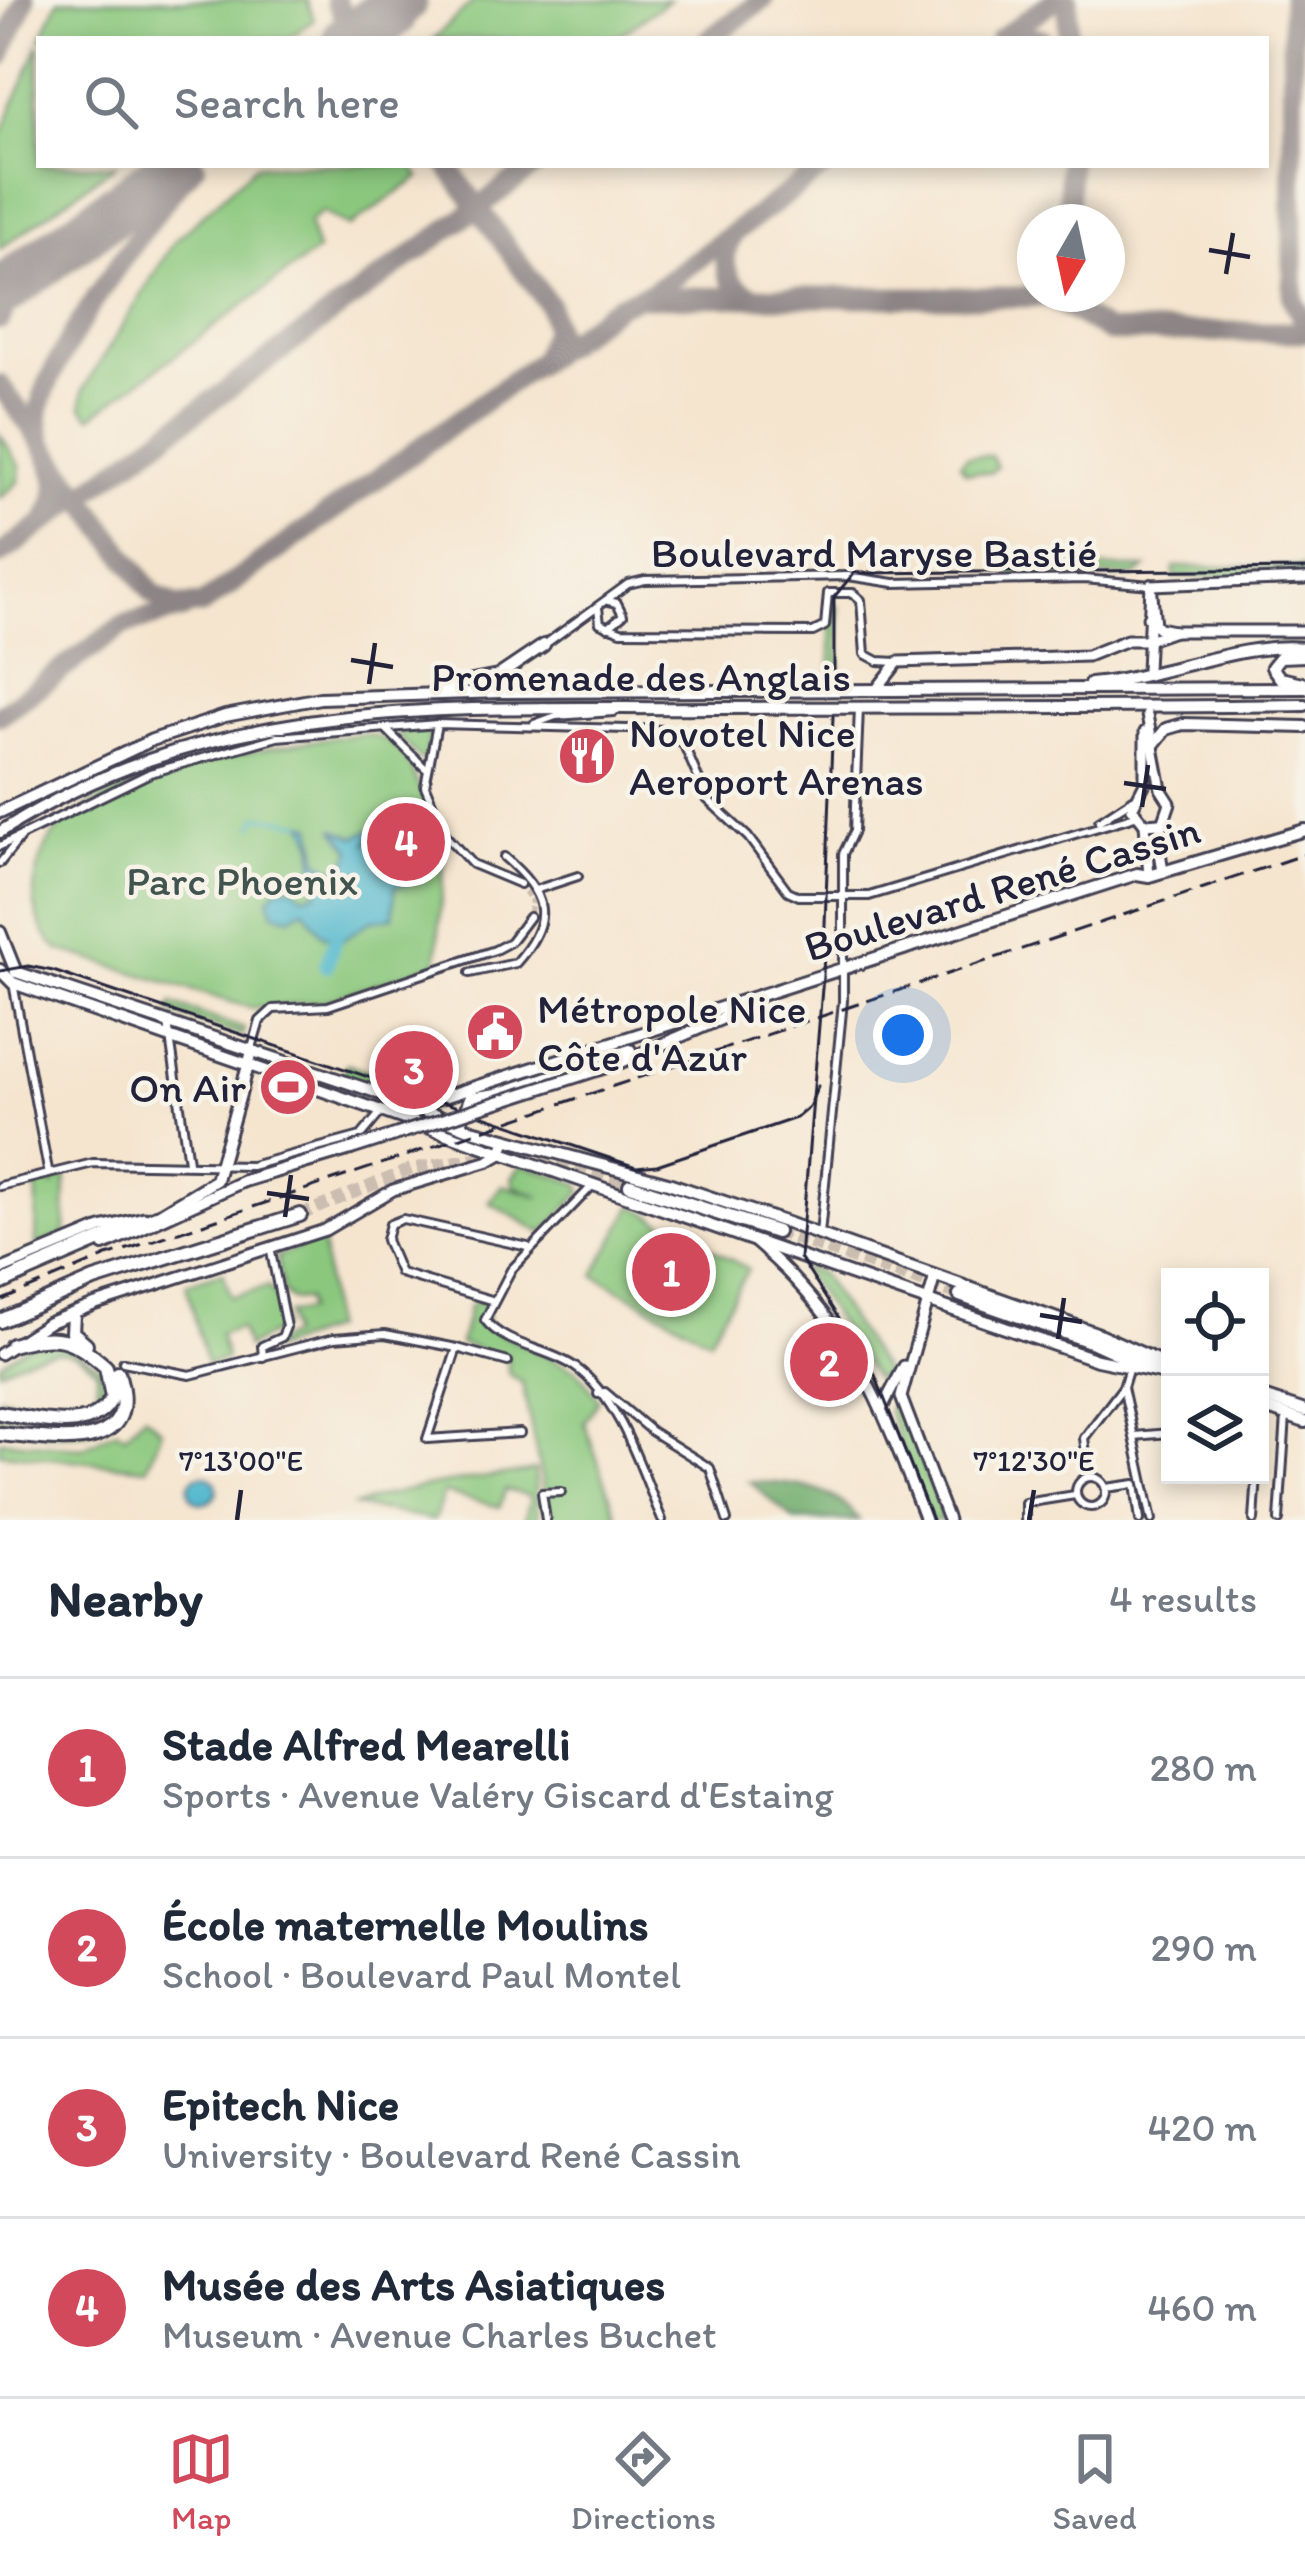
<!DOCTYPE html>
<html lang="en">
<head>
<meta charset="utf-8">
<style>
	:root { --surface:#fff; --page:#f2f2f3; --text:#1f2937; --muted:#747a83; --line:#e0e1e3; --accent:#d1495b }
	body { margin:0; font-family:Itim,sans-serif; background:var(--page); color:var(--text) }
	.controls { position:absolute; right:36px; bottom:36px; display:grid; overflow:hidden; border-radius:0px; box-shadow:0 6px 18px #0003 }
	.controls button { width:108px; height:108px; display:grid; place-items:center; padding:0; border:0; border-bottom:3px solid var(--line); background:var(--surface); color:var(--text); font:60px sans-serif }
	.compass { position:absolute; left:1017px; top:204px; width:108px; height:108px; border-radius:50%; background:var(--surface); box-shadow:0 6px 18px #0003; rotate:189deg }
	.you { position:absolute; left:903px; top:1035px; width:42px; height:42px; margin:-30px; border:9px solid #fff; border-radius:50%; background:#1a73e8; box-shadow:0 0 0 18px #1a73e833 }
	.badge { display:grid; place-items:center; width:78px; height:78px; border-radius:50%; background:var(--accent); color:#fff; font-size:39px; font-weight:700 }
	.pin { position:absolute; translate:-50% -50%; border:6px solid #fff; box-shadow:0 3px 12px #0006 }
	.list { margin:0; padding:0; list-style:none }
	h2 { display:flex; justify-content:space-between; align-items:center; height:156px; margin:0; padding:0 48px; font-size:51px }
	h2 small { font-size:39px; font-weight:400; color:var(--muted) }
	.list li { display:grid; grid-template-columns:78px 1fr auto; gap:36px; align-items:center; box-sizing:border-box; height:180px; padding:0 48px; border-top:3px solid var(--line) }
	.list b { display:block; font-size:45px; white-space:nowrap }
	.list p { margin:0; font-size:39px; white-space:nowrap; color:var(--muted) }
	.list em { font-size:39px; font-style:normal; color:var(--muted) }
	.icon { flex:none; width:66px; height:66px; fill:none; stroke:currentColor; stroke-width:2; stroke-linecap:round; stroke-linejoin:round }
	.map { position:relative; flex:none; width:1305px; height:1520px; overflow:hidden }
	.search { position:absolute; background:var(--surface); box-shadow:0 6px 18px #0003; left:36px; right:36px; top:36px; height:132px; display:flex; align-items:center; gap:30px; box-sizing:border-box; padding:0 42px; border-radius:0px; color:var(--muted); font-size:45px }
	.sheet { height:876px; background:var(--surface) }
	nav { display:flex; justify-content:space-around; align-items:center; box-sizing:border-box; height:168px; border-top:3px solid var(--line); background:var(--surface); font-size:33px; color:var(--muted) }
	nav a { display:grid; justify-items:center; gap:6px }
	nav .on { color:var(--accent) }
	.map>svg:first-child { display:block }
	.green { fill:#8bc87e; stroke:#56755c; stroke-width:3 }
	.forest { fill:#70ac6d; stroke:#496754; stroke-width:3 }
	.water { fill:#4fb7cd; stroke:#386c84; stroke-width:3 }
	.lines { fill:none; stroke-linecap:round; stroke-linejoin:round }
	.stream { stroke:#4fb7cd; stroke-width:3 }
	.river { stroke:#4fb7cd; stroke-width:14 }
	.taxiway { stroke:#8c8485; stroke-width:21 }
	.runway { stroke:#8c8485; stroke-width:51 }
	.street-tunnel { stroke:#cbbeb1; stroke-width:6; stroke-dasharray:6 3; stroke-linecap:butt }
	.highway-tunnel { stroke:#cbbeb1; stroke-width:12; stroke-dasharray:12 6; stroke-linecap:butt }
	.street-casing { stroke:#423f51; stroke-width:12 }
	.secondary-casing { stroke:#423f51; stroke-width:15 }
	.primary-casing { stroke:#423f51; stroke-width:16 }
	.highway-casing { stroke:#423f51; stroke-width:18 }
	.street { stroke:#fff; stroke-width:6 }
	.secondary { stroke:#fff; stroke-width:9 }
	.primary { stroke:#fff; stroke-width:10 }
	.highway { stroke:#fff; stroke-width:12 }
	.tram { stroke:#22223b; stroke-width:3 }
	.rail { stroke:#22223b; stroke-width:3; stroke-dasharray:18 9; stroke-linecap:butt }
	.primary-bridge-casing { stroke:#423f51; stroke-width:16; stroke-linecap:butt }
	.primary-bridge { stroke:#fff; stroke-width:10 }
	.ticks { fill:none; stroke:#22223b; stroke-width:4.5 }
	.labels { text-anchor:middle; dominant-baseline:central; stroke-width:9; stroke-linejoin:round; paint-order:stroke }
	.street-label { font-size:42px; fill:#22223b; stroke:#f7f3e8 }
	.poi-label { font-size:42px; fill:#22223b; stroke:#f7f3e8; text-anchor:start }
	.park-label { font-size:42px; fill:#42544f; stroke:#f7f3e8 }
	.ticks-label { font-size:30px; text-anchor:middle; fill:#22223b; stroke:#f7f3e8; stroke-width:9; stroke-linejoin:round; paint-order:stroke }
</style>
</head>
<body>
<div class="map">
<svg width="1305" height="1520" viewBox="0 0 1305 1520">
	<rect width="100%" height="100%" fill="#f7f3e8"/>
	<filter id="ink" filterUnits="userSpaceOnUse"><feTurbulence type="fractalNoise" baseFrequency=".00833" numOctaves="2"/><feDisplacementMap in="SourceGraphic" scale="24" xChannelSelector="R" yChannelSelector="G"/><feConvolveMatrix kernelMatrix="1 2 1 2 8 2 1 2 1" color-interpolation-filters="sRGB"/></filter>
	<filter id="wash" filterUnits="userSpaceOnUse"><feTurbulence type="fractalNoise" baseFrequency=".004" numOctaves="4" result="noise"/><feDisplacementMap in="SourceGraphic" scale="48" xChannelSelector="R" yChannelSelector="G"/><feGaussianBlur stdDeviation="2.7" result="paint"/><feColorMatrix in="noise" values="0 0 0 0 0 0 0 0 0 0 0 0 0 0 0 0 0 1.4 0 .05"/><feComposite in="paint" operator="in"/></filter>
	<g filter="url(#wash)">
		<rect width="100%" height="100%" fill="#f5e5cf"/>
		<!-- green -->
		<g class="green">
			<path d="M58 0H307L314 20 288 39H41Z"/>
			<path d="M475 0H669L614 39H433Z"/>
			<path d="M39 44V165H115L0 249V137Z"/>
			<path d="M256 165H412L420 177 349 227 322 212 308 223 317 251 91 417 82 407 83 390 174 242Z"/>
			<path d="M0 434 21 467 19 482 0 498Z"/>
			<path d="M967 456H991L997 467 990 473 966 472 960 464Z"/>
			<path d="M1174 567H1305V576L1174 577Z"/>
			<path d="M1004 568H1146L1136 576 1016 577Z"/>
			<path d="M831 607H839L840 678H831Z"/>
			<path d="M395 732H431L425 761 420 760Z"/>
			<path d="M363 734C407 738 413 775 427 808L376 821 379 828 367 843 379 840 388 850 378 857 387 864 383 871 391 868 397 877 417 858 444 861 437 963 324 1001 251 1008 59 950C41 936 31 906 35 883 39 862 46 840 62 825 121 773 285 742 363 734Z"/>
			<path d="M172 1004 244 1029 242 1036 169 1012Z"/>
			<path d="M347 1064 428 1091 412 1099 343 1075Z"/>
			<path d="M522 1164 580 1184 582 1192 543 1233 489 1202 502 1185 541 1197 514 1186 512 1178Z"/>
			<path d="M66 1177 65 1234 36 1246 37 1183 46 1180 54 1186 55 1178Z"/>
			<path d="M633 1205 748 1269 709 1339 594 1275Z"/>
			<path d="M322 1238 331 1329 273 1350 272 1344 290 1335 287 1314 307 1310 306 1299 291 1300 283 1292 277 1257Z"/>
			<path d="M801 1267 820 1273 886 1375 875 1379Z"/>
			<path d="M223 1272 231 1297 268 1287 277 1298 282 1327 246 1348 240 1328 219 1334 226 1359 207 1365 186 1284Z"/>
			<path d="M478 1300 486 1307 487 1327 578 1371 599 1400 584 1422 619 1520H550L522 1383 508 1373V1358L460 1344 469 1306Z"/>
			<path d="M29 1344H65L99 1365 108 1394C82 1427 38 1411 0 1406V1397L71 1408 97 1393V1371C67 1337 34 1354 0 1370V1363Z"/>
			<path d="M893 1391 943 1520H930L888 1412Z"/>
			<path d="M117 1395C110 1453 41 1431 0 1427V1416C42 1422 96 1443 117 1395Z"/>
			<path d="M144 1415 162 1430 147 1468 0 1453V1440L82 1448 117 1430 125 1435Z"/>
			<path d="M535 1470 538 1520H525L530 1496 505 1490 500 1507 444 1493 434 1520 354 1506C414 1483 472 1481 535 1470Z"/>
		</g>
		<!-- forest -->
		<path class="forest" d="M750 1482C788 1482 835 1486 859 1520H794Z"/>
		<!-- water -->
		<g class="water">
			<path d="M304 823 313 826 319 861 335 869 346 865 352 850 334 828 355 837 375 828 367 843 379 840 388 850 378 857 387 864 382 870 387 873 391 868 396 877 417 859 408 851 416 844 420 860 426 861 418 881 395 887 393 917 370 921 341 941 323 935 304 909 290 917 274 913 269 898 279 886 295 887 302 895 317 892 313 841Z"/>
			<circle cx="203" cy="1489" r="14"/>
		</g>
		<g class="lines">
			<!-- stream -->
			<path class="stream" d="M253 826 259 816 304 823"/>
			<!-- river -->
			<path class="river" d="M326 966 335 940"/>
			<!-- taxiway -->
			<g class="taxiway">
				<path d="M335 0 356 39"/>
				<path d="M1068 0V39"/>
				<path d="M1292 0 1293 300 1305 324"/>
				<path d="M1002 38 1021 34 1042 39"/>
				<path d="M385 39 404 23 414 0"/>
				<path d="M709 39 763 0"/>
				<path d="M1000 39 1054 0"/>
				<path d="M0 57 25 0"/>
				<path d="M447 165 549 305 554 330 542 358"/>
				<path d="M1069 165V222"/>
				<path d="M733 235C718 261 726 286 754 296"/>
				<path d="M645 297H1048L1109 332H1305"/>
				<path d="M0 319 20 281 41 264"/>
				<path d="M0 385 153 594 177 606 202 605 619 304 652 292 827 165"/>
				<path d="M46 519C76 471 35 457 39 414 44 361 156 206 195 165"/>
				<path d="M0 555 536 165"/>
				<path d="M0 715 123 625 184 609"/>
			</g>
			<!-- runway -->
			<g class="runway">
				<path d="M348 39 402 0"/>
				<path d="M0 293 176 165"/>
			</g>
		</g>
	</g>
	<g filter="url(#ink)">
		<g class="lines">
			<!-- street-tunnel -->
			<path class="street-tunnel" d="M520 884 532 901 529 917"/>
			<!-- highway-tunnel -->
			<g class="highway-tunnel">
				<path d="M300 1215 411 1169 510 1152 630 1185"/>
				<path d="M776 1232 960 1295"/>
			</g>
			<defs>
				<g id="street">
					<path d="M598 608 600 623 621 631 813 632 825 626 828 593H853L861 600 865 654 878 661 898 662"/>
					<path d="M608 627 623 615 617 603 608 601"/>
					<path d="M544 645 628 584 645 580 848 576 894 583 1084 579 1151 585"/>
					<path d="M437 724 425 786 446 836 472 864 520 884"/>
					<path d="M534 724 556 716 614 712"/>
					<path d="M385 728 425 768"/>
					<path d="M1099 821 1133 799"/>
					<path d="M0 846 150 773 277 737 437 724 665 730 684 745 707 799 748 837 788 891 799 896H869L1135 816"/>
					<path d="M0 863 20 838"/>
					<path d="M535 890 578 876"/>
					<path d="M470 973 516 963C555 919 547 894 504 857"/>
					<path d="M13 983 48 1170"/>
					<path d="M168 1023 188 1162"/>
					<path d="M252 1048 260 1021 273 1009 328 1006 495 950 510 942 529 917"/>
					<path d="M594 1184 511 1270 485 1320C505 1346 548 1348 575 1367 620 1398 642 1472 662 1520"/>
					<path d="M0 1186 93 1163 251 1166 361 1136 382 1111"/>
					<path d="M820 1234 843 1001V854L854 831 859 708"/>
					<path d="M491 1300 400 1273 386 1240 390 1224 403 1219 528 1247"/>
					<path d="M457 1348 508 1362"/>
					<path d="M263 1357 262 1346 282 1337 286 1327 270 1247"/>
					<path d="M123 1362 190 1375 334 1338 385 1334 457 1348 427 1439 520 1433"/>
					<path d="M1129 1367 1123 1387 1152 1520"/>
					<path d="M598 1394 605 1392 651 1431 710 1468 727 1520"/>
					<path d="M1134 1436 1170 1433"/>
					<circle cx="1091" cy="1492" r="15"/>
					<path d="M1089 1477 1084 1438 1123 1387"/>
					<path d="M1106 1488 1135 1484 1140 1520"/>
					<path d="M546 1520 542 1493 561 1492"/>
					<path d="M1025 1520V1503L1075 1495"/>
					<path d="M1254 1520 1257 1475"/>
					<path d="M1279 1520 1286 1416"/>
				</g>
				<g id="secondary">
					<path d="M1151 585 1305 579"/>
					<path d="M1151 585 1155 625"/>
					<path d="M1148 617 1159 628 1174 631H1305"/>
					<path d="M1147 670 1151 585"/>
					<path d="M876 690 898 662 1087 656 1127 640H1148L1174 631"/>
					<path d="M1147 715 1161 789 1170 803 1158 838 1163 872"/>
					<path d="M1145 732V783L1132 808 1145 824 1160 823"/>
					<path d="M1145 824 1149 876"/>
					<path d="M755 1242C853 1326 881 1404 925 1520"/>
					<path d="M0 1270 101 1228 144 1217"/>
					<path d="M935 1276 901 1397 948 1520"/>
					<path d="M0 1354 48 1323 96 1304 325 1230 393 1190 489 1161 501 1154 506 1141"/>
					<path d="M882 1408 904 1366"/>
				</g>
				<g id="primary">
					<path d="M1302 683 1280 678 1272 667 1280 657 1305 656"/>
					<path d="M1090 684C1159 679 1241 641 1305 648"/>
					<path d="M441 687 498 676 544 645"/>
					<path d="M1153 745 1166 729 1183 724 1305 727"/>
					<path d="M0 812 152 740 225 716 320 698 501 692 1305 688"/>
					<path d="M0 832C226 689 459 710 714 708 911 707 1108 708 1305 705"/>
					<path d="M0 932 16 972"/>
					<path d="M0 970 13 983 1097 1360 1170 1375"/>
					<path d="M16 972 376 1092 472 1130 668 1183 787 1223 1099 1334 1170 1366"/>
					<path d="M619 1063 721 1019 737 1007"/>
					<path d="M408 1101 422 1104 1137 874 1149 876 1305 830"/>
					<path d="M462 1119 470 1098 497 1094 630 1050"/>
					<path d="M156 1216 216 1180 251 1055"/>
					<path d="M104 1245 244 1181 351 1149"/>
					<path d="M1260 1396 1305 1411"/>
					<path d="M1260 1406 1305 1422"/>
				</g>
				<g id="highway">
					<path d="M630 1185 776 1232"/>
					<path d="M19 1275 156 1216"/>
					<path d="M0 1284 26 1272"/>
					<path d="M960 1295 1096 1343 1155 1370"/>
					<path d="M73 1315 72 1332 86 1344"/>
					<path d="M0 1321 94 1280 300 1215"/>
					<path d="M0 1413C35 1418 94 1437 112 1397L106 1367C72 1337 55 1332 12 1345"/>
					<path d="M0 1434C49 1438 145 1459 118 1373"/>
				</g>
			</defs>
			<!-- street casing -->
			<use href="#street" class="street-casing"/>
			<!-- secondary casing -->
			<use href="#secondary" class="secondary-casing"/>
			<!-- primary casing -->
			<use href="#primary" class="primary-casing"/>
			<!-- highway casing -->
			<use href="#highway" class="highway-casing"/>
			<!-- street -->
			<use href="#street" class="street"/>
			<!-- secondary -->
			<use href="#secondary" class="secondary"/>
			<!-- primary -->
			<use href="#primary" class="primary"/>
			<!-- highway -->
			<use href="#highway" class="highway"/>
			<!-- tram -->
			<g class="tram">
				<path d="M834 678V597L854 573 1305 569"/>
				<path d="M833 716 823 976 800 1258 875 1375 932 1520"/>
				<path d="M0 971 28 966 53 971 636 1167 657 1165 796 1118 809 1107 818 1086"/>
			</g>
			<!-- rail -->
			<path class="rail" d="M0 1301 107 1256 1305 854"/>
			<defs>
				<path id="primary-bridge" d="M351 1149 619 1063"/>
			</defs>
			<!-- primary-bridge casing -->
			<use href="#primary-bridge" class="primary-bridge-casing"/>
			<!-- primary-bridge -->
			<use href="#primary-bridge" class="primary-bridge"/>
		</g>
	</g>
	<!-- ticks -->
	<path class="ticks" d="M1209 250 1250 257M1226 274 1233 233M351 660 393 667M369 684 375 643M1124 783 1166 789M1142 807 1148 765M267 1193 309 1199M285 1217 291 1175M1040 1315 1082 1322M1058 1339 1064 1298M237 1520 241 1490M1029 1520 1034 1490"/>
	<!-- icons -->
	<defs>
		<symbol id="restaurant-disc" viewBox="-11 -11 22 22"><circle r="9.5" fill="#d1495b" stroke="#f7f3e8"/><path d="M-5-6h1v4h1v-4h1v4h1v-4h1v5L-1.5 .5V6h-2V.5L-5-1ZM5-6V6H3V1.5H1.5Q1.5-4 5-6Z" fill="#fff"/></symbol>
		<symbol id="civic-disc" viewBox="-11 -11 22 22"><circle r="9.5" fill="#d1495b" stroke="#f7f3e8"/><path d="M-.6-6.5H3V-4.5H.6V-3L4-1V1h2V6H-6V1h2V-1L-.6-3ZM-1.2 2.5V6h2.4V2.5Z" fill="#fff"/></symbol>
		<symbol id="stadium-disc" viewBox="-11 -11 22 22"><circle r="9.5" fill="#d1495b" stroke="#f7f3e8"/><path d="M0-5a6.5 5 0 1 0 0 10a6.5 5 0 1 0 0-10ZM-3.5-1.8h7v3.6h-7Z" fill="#fff"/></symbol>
	</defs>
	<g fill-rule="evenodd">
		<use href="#restaurant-disc" x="554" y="723" width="66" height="66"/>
		<use href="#civic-disc" x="462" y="999" width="66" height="66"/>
		<use href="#stadium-disc" x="255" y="1054" width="66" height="66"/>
	</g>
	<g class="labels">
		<!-- street labels -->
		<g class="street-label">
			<text x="874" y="552">Boulevard Maryse Bastié</text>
			<text x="641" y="676">Promenade des Anglais</text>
			<text transform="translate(1002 888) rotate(-17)">Boulevard René Cassin</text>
		</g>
		<!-- poi labels -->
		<g class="poi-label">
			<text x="629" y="732">Novotel Nice<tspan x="629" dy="48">Aeroport Arenas</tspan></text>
			<text x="537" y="1008">Métropole Nice<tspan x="537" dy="48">Côte d'Azur</tspan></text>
			<text x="246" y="1087" text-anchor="end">On Air</text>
		</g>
		<!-- park labels -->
		<g class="park-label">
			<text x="242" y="880">Parc Phoenix</text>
		</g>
	</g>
	<g class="ticks-label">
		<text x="241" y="1471">7°13'00"E</text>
		<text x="1034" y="1471">7°12'30"E</text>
	</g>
</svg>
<div class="controls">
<button><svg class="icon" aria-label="locate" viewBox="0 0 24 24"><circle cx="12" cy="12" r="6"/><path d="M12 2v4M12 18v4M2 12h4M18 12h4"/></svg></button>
<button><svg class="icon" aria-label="layers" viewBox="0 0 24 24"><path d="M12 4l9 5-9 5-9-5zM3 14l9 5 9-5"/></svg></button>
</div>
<svg class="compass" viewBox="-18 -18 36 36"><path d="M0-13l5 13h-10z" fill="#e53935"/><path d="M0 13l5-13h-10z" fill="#747a83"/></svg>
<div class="you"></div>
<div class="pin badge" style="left:671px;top:1272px">1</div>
<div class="pin badge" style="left:829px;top:1362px">2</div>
<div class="pin badge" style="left:414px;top:1070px">3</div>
<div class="pin badge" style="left:406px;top:842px">4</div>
<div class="search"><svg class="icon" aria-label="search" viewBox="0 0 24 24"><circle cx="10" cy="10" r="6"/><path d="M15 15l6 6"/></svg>Search here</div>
</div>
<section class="sheet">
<h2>Nearby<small>4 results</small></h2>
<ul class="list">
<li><span class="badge">1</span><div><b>Stade Alfred Mearelli</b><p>Sports · Avenue Valéry Giscard d'Estaing</p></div><em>280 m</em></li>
<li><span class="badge">2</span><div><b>École maternelle Moulins</b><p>School · Boulevard Paul Montel</p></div><em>290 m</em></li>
<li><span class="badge">3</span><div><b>Epitech Nice</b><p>University · Boulevard René Cassin</p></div><em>420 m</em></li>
<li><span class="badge">4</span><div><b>Musée des Arts Asiatiques</b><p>Museum · Avenue Charles Buchet</p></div><em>460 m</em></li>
</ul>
</section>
<nav>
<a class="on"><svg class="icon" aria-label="map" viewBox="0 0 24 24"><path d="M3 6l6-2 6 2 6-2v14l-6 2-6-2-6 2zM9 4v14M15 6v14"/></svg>Map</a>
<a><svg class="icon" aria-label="directions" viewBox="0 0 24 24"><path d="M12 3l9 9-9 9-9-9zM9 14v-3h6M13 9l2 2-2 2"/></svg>Directions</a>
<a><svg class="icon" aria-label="saved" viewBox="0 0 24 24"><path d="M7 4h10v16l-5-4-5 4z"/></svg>Saved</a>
</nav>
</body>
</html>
